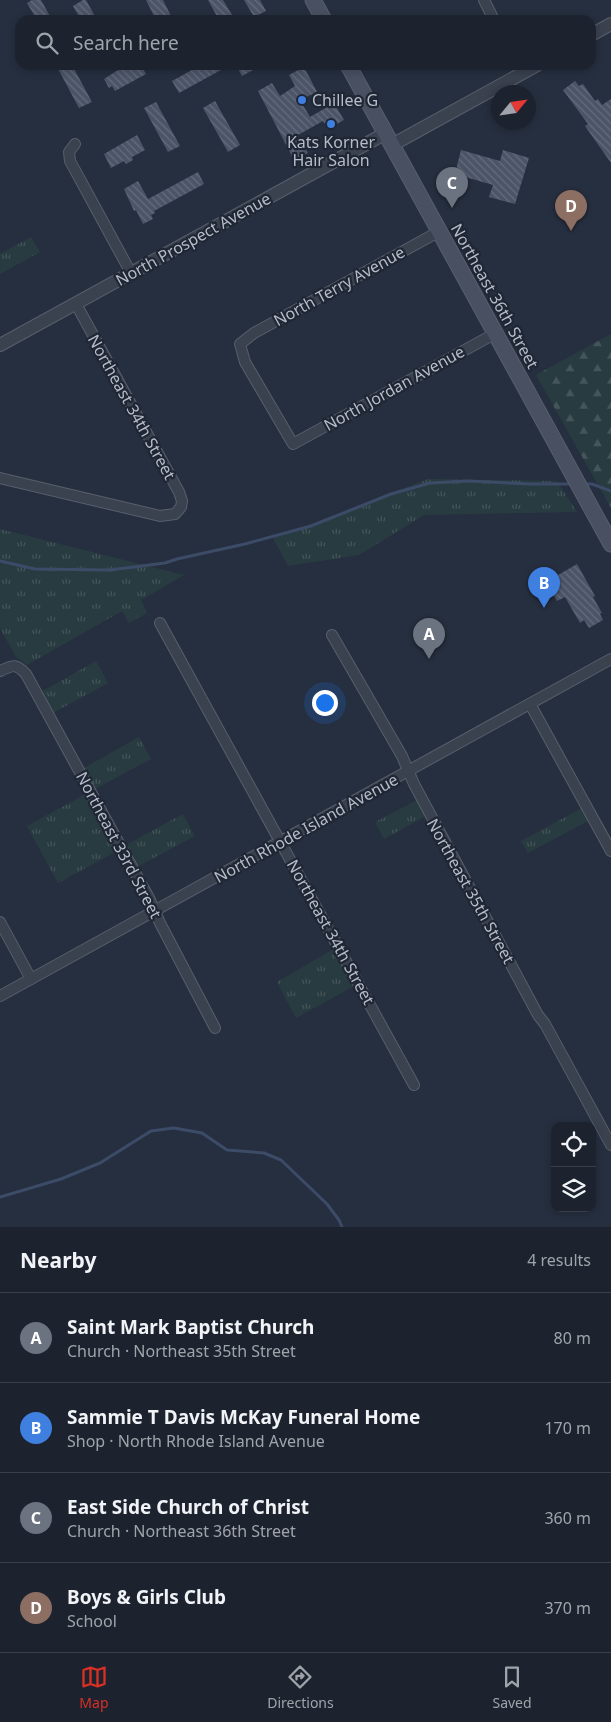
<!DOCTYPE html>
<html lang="en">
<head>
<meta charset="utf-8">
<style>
	:root { --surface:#1c232f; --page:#252b37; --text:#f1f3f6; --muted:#a0a4aa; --line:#3a404b; --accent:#d93025 }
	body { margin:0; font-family:"Noto Sans",sans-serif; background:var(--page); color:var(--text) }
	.controls { position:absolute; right:15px; bottom:15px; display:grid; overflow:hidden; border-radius:10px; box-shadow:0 2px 8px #0003 }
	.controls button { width:45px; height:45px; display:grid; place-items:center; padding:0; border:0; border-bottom:1px solid var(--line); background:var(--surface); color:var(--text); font:25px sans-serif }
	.compass { position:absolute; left:491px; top:85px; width:45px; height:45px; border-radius:50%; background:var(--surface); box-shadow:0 2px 8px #0003; rotate:61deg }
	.you { position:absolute; left:324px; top:702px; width:18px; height:18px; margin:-12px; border:4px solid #fff; border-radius:50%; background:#1a73e8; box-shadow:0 0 0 8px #1a73e833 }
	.badge { display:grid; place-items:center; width:32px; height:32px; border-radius:50%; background:var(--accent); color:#fff; font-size:16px; font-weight:700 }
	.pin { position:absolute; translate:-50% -41px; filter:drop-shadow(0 1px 2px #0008) }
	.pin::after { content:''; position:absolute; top:26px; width:18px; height:15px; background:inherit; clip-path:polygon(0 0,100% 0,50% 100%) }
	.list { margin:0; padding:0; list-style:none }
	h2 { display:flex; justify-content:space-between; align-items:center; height:65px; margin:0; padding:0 20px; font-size:21px }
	h2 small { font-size:16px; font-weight:400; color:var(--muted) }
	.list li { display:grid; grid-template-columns:32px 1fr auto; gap:15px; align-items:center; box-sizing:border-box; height:90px; padding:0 20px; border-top:1px solid var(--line) }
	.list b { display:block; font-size:19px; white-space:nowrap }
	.list p { margin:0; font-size:16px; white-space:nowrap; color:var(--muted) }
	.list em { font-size:16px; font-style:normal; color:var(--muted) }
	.icon { flex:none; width:28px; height:28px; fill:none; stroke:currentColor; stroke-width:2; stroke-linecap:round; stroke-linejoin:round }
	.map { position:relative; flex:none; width:611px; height:1227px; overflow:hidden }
	.search { position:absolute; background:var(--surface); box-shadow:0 2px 8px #0003; left:15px; right:15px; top:15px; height:55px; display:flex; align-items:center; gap:12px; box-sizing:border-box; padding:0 18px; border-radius:15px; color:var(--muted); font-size:19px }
	.sheet { height:425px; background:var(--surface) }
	nav { display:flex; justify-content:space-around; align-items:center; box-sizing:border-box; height:70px; border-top:1px solid var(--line); background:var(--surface); font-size:14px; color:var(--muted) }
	nav a { display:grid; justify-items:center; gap:2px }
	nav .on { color:var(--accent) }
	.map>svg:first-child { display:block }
	.forest { fill:url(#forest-firs) }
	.park { fill:url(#park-tufts) }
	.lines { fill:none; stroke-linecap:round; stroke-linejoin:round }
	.stream { stroke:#3c4b67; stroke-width:3 }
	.building { fill:url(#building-back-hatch) }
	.minor-casing { stroke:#585f6c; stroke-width:12 }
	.tertiary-casing { stroke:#585f6c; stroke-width:14 }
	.secondary-casing { stroke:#585f6c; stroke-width:17 }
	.minor { stroke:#3a414f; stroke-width:10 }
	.tertiary { stroke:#3a414f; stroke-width:12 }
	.secondary { stroke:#485062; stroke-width:15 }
	.shop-dot { fill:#3f7fe0; stroke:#1f2634; stroke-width:2 }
	.labels { text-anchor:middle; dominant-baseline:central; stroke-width:4.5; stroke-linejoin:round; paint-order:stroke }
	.poi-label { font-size:16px; fill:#b6bcc9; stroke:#1f2634; text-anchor:start }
	.street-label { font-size:16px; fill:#b6bcc9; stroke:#1f2634 }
</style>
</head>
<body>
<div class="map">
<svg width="611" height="1227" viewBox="0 0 611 1227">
	<defs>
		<pattern id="forest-firs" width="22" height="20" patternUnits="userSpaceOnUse" patternTransform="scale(1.25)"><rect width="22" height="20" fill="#283b40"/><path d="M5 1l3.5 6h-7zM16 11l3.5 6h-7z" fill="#45555a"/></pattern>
		<pattern id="park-tufts" width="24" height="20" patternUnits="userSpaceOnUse" patternTransform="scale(1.25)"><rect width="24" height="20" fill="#283b40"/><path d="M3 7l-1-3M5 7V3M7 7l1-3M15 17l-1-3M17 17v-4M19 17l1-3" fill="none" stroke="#45555a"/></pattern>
		<pattern id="building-back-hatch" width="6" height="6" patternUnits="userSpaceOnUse" patternTransform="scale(1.25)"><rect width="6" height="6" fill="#4c5568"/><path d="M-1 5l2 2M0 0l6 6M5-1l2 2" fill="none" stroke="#646c7c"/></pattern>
	</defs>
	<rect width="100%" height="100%" fill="#262f3f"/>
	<!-- forest -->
	<path class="forest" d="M611 334V508L536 375Z"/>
	<!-- park -->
	<g class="park">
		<path d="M31 237 40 252 0 274V254Z"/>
		<path d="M428 479 557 481 577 512 424 515 359 555 288 566 272 536 309 525Z"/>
		<path d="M0 529 184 575 141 600 147 613 129 623 122 611 27 665 16 657 0 628Z"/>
		<path d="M96 661 108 683 51 714 39 693Z"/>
		<path d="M139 737 151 759 95 789 84 768Z"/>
		<path d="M86 794 117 851 58 883 27 826Z"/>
		<path d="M417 800 426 816 384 839 375 822Z"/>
		<path d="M582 808 588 821 528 853 521 841Z"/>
		<path d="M183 814 195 836 137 867 126 845Z"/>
		<path d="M334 949 354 986 296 1018 277 982Z"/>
	</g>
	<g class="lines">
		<!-- stream -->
		<g class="stream">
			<path d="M584 484H592L611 491"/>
			<path d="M0 561 35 569 110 570 165 563 177 559 245 544 311 526 391 494 430 483 468 481 530 484H573"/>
			<path d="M0 1197 61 1179 100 1163 151 1131 174 1128 202 1133 227 1150 264 1153 281 1160 327 1204 339 1220 342 1227"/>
		</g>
	</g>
	<!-- building -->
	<g class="building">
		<path d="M32 0H41L52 20H37L27 3Z"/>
		<path d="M83 0H86L97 20H81L73 6Z"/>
		<path d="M146 0H163L173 20H156Z"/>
		<path d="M208 0H223L235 20H219Z"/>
		<path d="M244 0H260L266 11 254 17Z"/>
		<path d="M56 65H72L92 102 79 108Z"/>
		<path d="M126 65H141L146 74 115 91 112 86 109 88 104 79Z"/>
		<path d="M201 65H230L179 93 172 81Z"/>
		<path d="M236 65H262L242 76Z"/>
		<path d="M304 67 317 92 300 100 310 117 334 103 344 120 328 129 323 121 298 135 308 153 294 160 258 91 272 83 280 96 295 86 289 75Z"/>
		<path d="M575 81 579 86 583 84 595 101 598 99 602 105 611 99V163L585 126 588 124 563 90Z"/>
		<path d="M215 101 240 145 228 152 203 108Z"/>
		<path d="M156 102 180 146 168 152 144 108Z"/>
		<path d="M137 135 145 150 132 157 133 160 126 164 124 161 111 168 104 154Z"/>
		<path d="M461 150 500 161 503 150 529 158 515 204 489 197 493 185 455 174Z"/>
		<path d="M198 172 204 184 154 211 155 213 151 215 153 219 143 224 136 210 134 211 124 189 138 181 148 199Z"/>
		<path d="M577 564 595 596 593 597 602 613 600 614 603 620 589 628 584 620 580 623 565 597 557 601 546 582Z"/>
	</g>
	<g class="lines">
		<defs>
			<g id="minor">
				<path d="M484 0 494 20"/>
				<path d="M75 144 69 152 70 161 131 273"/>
				<path d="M440 231 254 333 240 344 245 362 293 444 496 333"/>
				<path d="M0 478 160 516 175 514 181 507 182 501 179 492 76 304"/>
				<path d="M160 623 414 1085"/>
				<path d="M332 635 402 756 414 784 538 1015 545 1024 611 1145"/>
				<path d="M0 671C13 665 16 663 26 674L149 898 160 923 215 1028"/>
				<path d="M530 704 611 851"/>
				<path d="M0 922 31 979"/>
				<path d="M0 996 611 659"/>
			</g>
			<g id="tertiary">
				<path d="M591 35 611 24"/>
				<path d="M392 145 537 65"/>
				<path d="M0 345 386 133"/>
			</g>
			<g id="secondary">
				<path d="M313 0 324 20"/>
				<path d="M348 65 611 544"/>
			</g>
		</defs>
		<!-- minor casing -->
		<use href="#minor" class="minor-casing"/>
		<!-- tertiary casing -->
		<use href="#tertiary" class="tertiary-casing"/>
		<!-- secondary casing -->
		<use href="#secondary" class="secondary-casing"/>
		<!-- minor -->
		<use href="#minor" class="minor"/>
		<!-- tertiary -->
		<use href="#tertiary" class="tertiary"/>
		<!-- secondary -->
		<use href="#secondary" class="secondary"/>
	</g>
	<!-- markers -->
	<g class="shop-dot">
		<circle cx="302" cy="100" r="5"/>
		<circle cx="331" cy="124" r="5"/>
	</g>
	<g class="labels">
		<!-- poi labels -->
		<g class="poi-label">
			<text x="312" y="100">Chillee G</text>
			<text x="331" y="142" text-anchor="middle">Kats Korner<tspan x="331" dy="18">Hair Salon</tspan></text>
		</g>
		<!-- street labels -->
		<g class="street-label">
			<text transform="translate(193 239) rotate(-29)">North Prospect Avenue</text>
			<text transform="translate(339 286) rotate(-29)">North Terry Avenue</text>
			<text transform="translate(495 296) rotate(61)">Northeast 36th Street</text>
			<text transform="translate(394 388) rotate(-29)">North Jordan Avenue</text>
			<text transform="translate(132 407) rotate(61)">Northeast 34th Street</text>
			<text transform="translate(306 828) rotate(-29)">North Rhode Island Avenue</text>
			<text transform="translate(119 845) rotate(62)">Northeast 33rd Street</text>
			<text transform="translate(471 891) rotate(61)">Northeast 35th Street</text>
			<text transform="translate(331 932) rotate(61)">Northeast 34th Street</text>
		</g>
	</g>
</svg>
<div class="controls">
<button><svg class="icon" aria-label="locate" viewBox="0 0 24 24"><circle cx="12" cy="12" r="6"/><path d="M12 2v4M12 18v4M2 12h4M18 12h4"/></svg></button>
<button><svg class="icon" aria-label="layers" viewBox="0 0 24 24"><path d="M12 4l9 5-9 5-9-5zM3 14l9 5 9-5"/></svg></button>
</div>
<svg class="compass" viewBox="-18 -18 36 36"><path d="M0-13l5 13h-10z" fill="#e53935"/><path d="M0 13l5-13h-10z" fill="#a0a4aa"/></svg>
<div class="you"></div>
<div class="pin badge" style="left:429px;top:659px;background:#6b7280">A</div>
<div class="pin badge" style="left:544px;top:608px;background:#3f7fe0">B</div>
<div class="pin badge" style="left:452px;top:208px;background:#6b7280">C</div>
<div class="pin badge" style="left:571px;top:231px;background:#8d6e63">D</div>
<div class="search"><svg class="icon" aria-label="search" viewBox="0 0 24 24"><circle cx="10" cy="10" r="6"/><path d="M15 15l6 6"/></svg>Search here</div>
</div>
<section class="sheet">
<h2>Nearby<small>4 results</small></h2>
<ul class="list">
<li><span class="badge" style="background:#6b7280">A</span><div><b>Saint Mark Baptist Church</b><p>Church · Northeast 35th Street</p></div><em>80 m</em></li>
<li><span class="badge" style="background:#3f7fe0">B</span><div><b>Sammie T Davis McKay Funeral Home</b><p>Shop · North Rhode Island Avenue</p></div><em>170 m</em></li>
<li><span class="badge" style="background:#6b7280">C</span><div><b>East Side Church of Christ</b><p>Church · Northeast 36th Street</p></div><em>360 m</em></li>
<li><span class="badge" style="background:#8d6e63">D</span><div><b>Boys &amp; Girls Club</b><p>School</p></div><em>370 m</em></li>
</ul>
</section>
<nav>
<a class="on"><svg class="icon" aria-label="map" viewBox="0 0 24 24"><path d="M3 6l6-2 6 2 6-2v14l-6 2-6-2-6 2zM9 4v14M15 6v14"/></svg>Map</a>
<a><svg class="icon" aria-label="directions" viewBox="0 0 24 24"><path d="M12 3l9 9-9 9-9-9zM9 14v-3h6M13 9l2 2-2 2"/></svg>Directions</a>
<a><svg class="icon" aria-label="saved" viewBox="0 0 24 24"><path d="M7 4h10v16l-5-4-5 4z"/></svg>Saved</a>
</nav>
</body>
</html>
